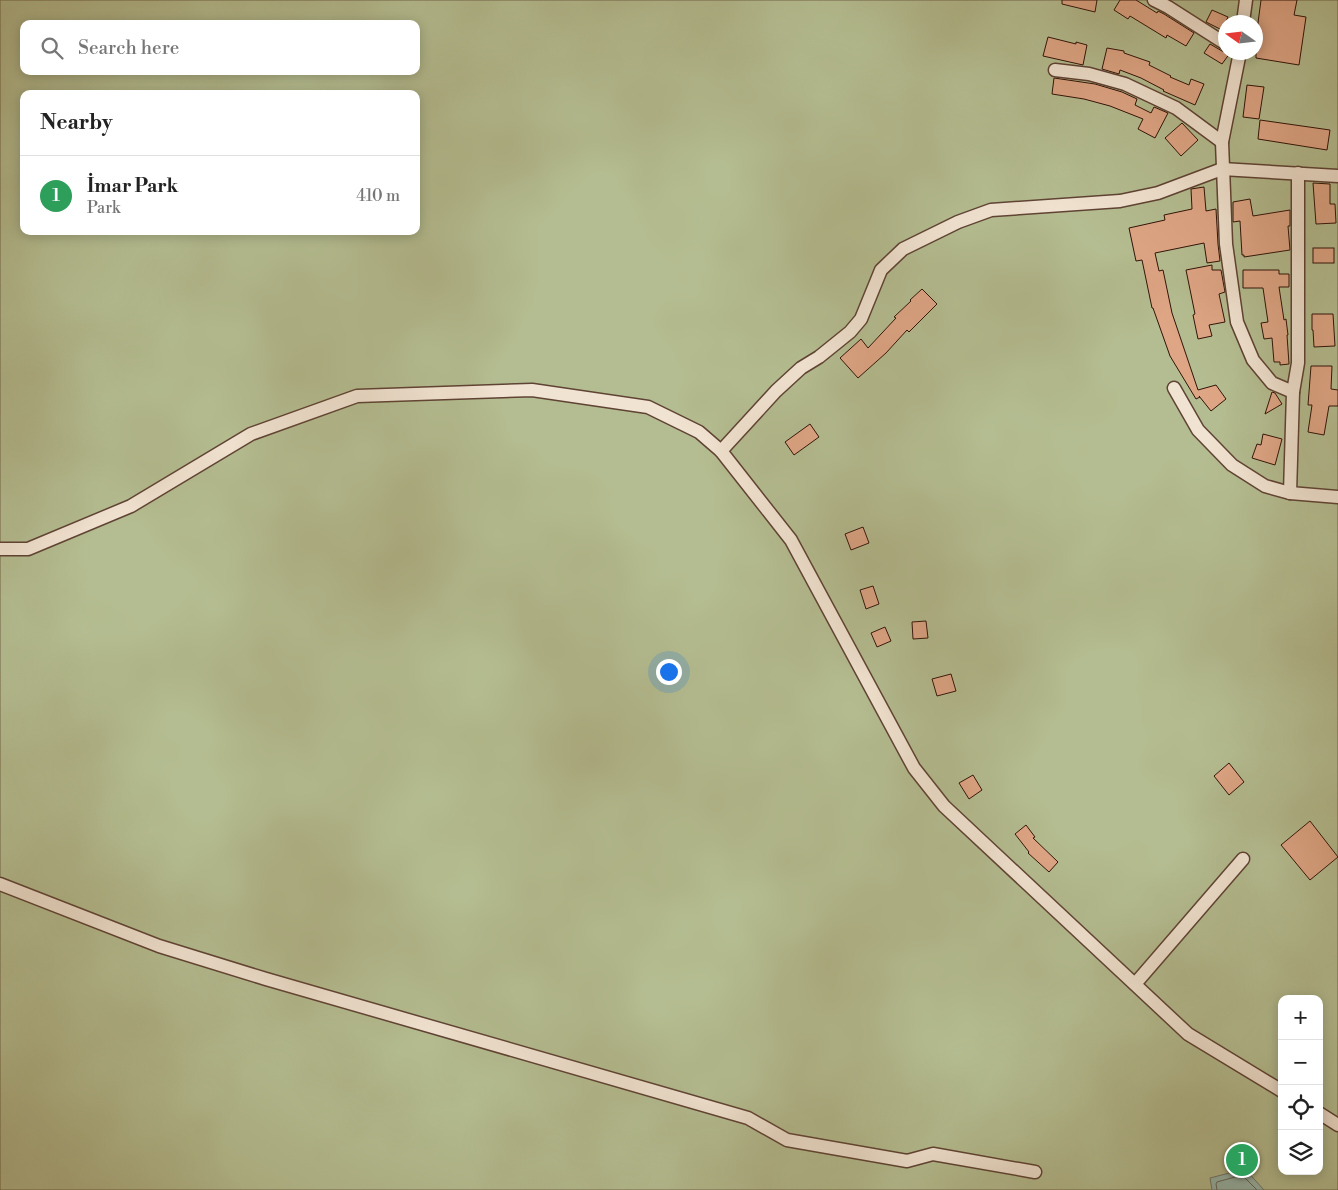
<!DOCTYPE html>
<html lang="en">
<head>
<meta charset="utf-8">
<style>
	:root { --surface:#fff; --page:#f6f6f6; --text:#222; --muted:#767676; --line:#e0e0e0; --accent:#db2777 }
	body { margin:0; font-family:"Libre Bodoni",serif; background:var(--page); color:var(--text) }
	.controls { position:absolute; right:15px; bottom:15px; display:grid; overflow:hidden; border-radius:10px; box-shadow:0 2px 12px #0003 }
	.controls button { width:45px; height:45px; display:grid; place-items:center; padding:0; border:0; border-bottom:1px solid var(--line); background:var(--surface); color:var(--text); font:25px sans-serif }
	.compass { position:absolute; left:1218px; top:15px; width:45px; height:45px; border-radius:50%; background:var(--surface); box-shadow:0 2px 12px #0003; rotate:284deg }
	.you { position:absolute; left:668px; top:671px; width:18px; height:18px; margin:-12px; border:4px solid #fff; border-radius:50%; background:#1a73e8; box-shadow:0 0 0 8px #1a73e833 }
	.badge { display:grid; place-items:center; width:32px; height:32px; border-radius:50%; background:var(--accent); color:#fff; font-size:16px; font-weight:700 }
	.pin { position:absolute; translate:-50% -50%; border:2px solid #fff; box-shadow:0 1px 5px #0006 }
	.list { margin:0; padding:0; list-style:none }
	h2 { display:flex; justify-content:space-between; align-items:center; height:65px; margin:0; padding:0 20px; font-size:21px }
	h2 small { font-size:16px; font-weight:400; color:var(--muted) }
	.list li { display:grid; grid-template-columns:32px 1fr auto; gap:15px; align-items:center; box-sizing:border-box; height:80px; padding:0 20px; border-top:1px solid var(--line) }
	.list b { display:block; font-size:19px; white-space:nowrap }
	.list p { margin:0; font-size:16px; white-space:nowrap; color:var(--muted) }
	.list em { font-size:16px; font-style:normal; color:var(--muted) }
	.icon { flex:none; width:28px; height:28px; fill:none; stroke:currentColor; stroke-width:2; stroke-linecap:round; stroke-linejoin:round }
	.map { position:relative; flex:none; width:1338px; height:1190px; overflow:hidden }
	.search { position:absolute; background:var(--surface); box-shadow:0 2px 12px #0003; left:20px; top:20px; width:400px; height:55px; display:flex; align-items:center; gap:12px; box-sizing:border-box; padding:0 18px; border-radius:10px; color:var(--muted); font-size:19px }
	.panel { position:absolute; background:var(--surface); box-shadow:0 2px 12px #0003; left:20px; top:90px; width:400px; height:145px; border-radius:10px }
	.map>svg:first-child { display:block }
	.green { fill:#b4bd91; stroke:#72684c; fill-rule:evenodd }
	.water { fill:#97b8ae; stroke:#6e766c }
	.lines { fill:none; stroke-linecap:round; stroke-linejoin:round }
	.shore { stroke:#64665b; stroke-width:1 }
	.building { fill:#dfa686; stroke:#311308 }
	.minor-casing { stroke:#5f4334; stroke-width:15 }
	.minor { stroke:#f1e3d1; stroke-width:12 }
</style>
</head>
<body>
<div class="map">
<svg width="1338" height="1190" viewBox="0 0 1338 1190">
	<rect width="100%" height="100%" fill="#e9d4b8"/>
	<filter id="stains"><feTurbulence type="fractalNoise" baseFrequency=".004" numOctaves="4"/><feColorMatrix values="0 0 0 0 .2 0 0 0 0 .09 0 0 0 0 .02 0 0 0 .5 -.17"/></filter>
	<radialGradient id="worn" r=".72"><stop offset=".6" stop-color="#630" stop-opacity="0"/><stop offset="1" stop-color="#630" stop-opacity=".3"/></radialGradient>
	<!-- green -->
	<path class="green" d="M0 0H1338V1190H0ZM1226 22H1256V52H1226ZM24 24H416V71H24ZM24 94H416V231H24ZM1282 999H1319V1171H1282Z"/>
	<!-- water -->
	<path class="water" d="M1245 1169 1264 1190H1212L1210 1178Z"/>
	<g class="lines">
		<!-- shore -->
		<path class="shore" d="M1217 1190 1216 1184 1217 1182 1242 1175 1257 1190"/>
	</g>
	<!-- building -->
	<g class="building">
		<path d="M1062 0H1097L1095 12 1062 4Z"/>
		<path d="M1120 0H1136L1157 13 1158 11 1164 14 1194 33 1186 46 1167 35 1166 38 1130 16 1128 19 1114 10Z"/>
		<path d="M1261 0H1297L1294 15 1306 17 1299 65 1256 58V38Z"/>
		<path d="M1212 10 1228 17 1222 30 1206 22Z"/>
		<path d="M1048 37 1076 44V42L1087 45 1083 65 1043 56Z"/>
		<path d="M1210 44 1222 51 1230 53 1222 64 1204 53Z"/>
		<path d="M1107 48 1124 51V53L1150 62 1149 65 1171 76 1170 77 1189 85 1191 79 1204 84 1195 105 1163 91 1164 90 1141 78 1120 70 1119 74 1102 69Z"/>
		<path d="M1054 78 1095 84 1122 92 1137 99 1135 105 1151 113 1154 107 1168 113 1155 138 1138 129 1143 119 1110 106 1084 99 1052 94Z"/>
		<path d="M1247 85 1264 87 1259 119 1243 117Z"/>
		<path d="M1260 120 1330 130 1327 150 1258 139Z"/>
		<path d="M1182 123 1198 140 1181 156 1165 138Z"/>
		<path d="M1313 183 1330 184V204H1335L1336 223 1316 224Z"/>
		<path d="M1204 187 1206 211 1216 209 1218 244 1220 261 1207 263 1204 243 1155 253 1159 271 1163 270 1172 313 1198 390 1216 385 1226 399 1211 411 1199 396 1200 397 1196 399 1170 356 1153 308H1152L1142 260 1136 261 1129 228 1165 220 1164 215 1192 209 1191 189Z"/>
		<path d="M1250 199 1253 216 1290 210V226H1288L1290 250 1244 257V255H1242L1240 221 1233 222V202Z"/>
		<rect x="1313" y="248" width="21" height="15"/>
		<path d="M1212 265V270H1221L1225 292 1219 294 1225 322 1209 325 1212 336 1198 339 1193 315 1195 314 1186 270Z"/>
		<path d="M1243 270H1279V274H1289V287H1279L1284 320 1286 319 1288 335H1287L1289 364 1280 365V362H1274L1272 338 1264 339 1261 323 1268 322 1263 288H1243Z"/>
		<path d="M922 289 937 304 909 332 907 330 886 353 858 378 840 358 861 339 868 348 896 318 894 317 911 301 910 300Z"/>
		<path d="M1312 314H1333L1335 346 1314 347 1313 330H1312Z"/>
		<path d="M1311 366H1332L1331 389 1338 390V406H1329L1324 435 1308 432 1312 405H1308Z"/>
		<path d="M1272 392 1275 393 1282 404 1265 414Z"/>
		<path d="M810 424 819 437 794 455 785 442Z"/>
		<path d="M1263 434 1282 439 1275 465 1252 458 1257 444 1261 445Z"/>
		<path d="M863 527 869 543 851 550 845 534Z"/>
		<path d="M873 586 879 604 866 609 860 590Z"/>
		<path d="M926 621 928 638 913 639 912 622Z"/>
		<path d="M885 627 891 641 877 647 871 633Z"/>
		<path d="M951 674 956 691 937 696 932 679Z"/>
		<path d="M1229 763 1244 782 1229 795 1214 776Z"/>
		<path d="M973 775 982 790 969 799 959 783Z"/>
		<path d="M1310 821 1338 857 1310 880 1281 845Z"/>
		<path d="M1026 825 1035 837 1033 838 1058 862 1049 872 1028 853 1029 852 1015 834Z"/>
	</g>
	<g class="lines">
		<defs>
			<g id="minor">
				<path d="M1154 0 1168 7 1226 44"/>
				<path d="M1243 22 1246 0"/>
				<path d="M1240 52 1222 142 1226 244 1237 322 1253 360 1272 383 1293 392"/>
				<path d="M1055 70 1089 74 1125 84 1176 108 1222 142"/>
				<path d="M1298 173V363L1293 392 1290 493 1338 497"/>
				<path d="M1174 388 1198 430 1232 465 1265 486 1290 493"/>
				<path d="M721 451 776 391 801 368 819 357 850 332 861 319 881 270 903 249 958 222 991 210 1120 201 1158 193 1222 169 1338 176"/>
				<path d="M0 549H28L131 506 251 434 357 396 532 390 648 407 699 432 721 451 791 540 914 768 944 806 1188 1034 1282 1091"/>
				<path d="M0 884 159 946 266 979 748 1118 787 1140 907 1161 933 1154 1035 1172"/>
				<path d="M1135 984 1243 859"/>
				<path d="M1319 1113 1338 1125"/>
			</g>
		</defs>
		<!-- minor casing -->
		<use href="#minor" class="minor-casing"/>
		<!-- minor -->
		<use href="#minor" class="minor"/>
	</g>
	<rect width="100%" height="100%" filter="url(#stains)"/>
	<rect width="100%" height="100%" fill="url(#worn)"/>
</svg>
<div class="controls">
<button>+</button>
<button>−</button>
<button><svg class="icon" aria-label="locate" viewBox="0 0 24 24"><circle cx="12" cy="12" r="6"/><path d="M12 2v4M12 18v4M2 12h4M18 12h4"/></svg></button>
<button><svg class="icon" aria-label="layers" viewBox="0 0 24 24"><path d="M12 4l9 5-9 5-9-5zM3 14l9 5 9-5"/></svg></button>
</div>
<svg class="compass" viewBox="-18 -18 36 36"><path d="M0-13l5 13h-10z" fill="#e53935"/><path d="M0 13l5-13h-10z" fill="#767676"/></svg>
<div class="you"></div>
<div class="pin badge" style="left:1242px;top:1160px;background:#2e9e5b">1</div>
<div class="search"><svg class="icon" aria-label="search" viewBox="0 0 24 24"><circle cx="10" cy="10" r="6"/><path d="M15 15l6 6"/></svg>Search here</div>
<section class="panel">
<h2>Nearby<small></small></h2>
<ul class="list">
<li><span class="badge" style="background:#2e9e5b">1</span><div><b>İmar Park</b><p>Park</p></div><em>410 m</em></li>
</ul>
</section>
</div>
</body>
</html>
